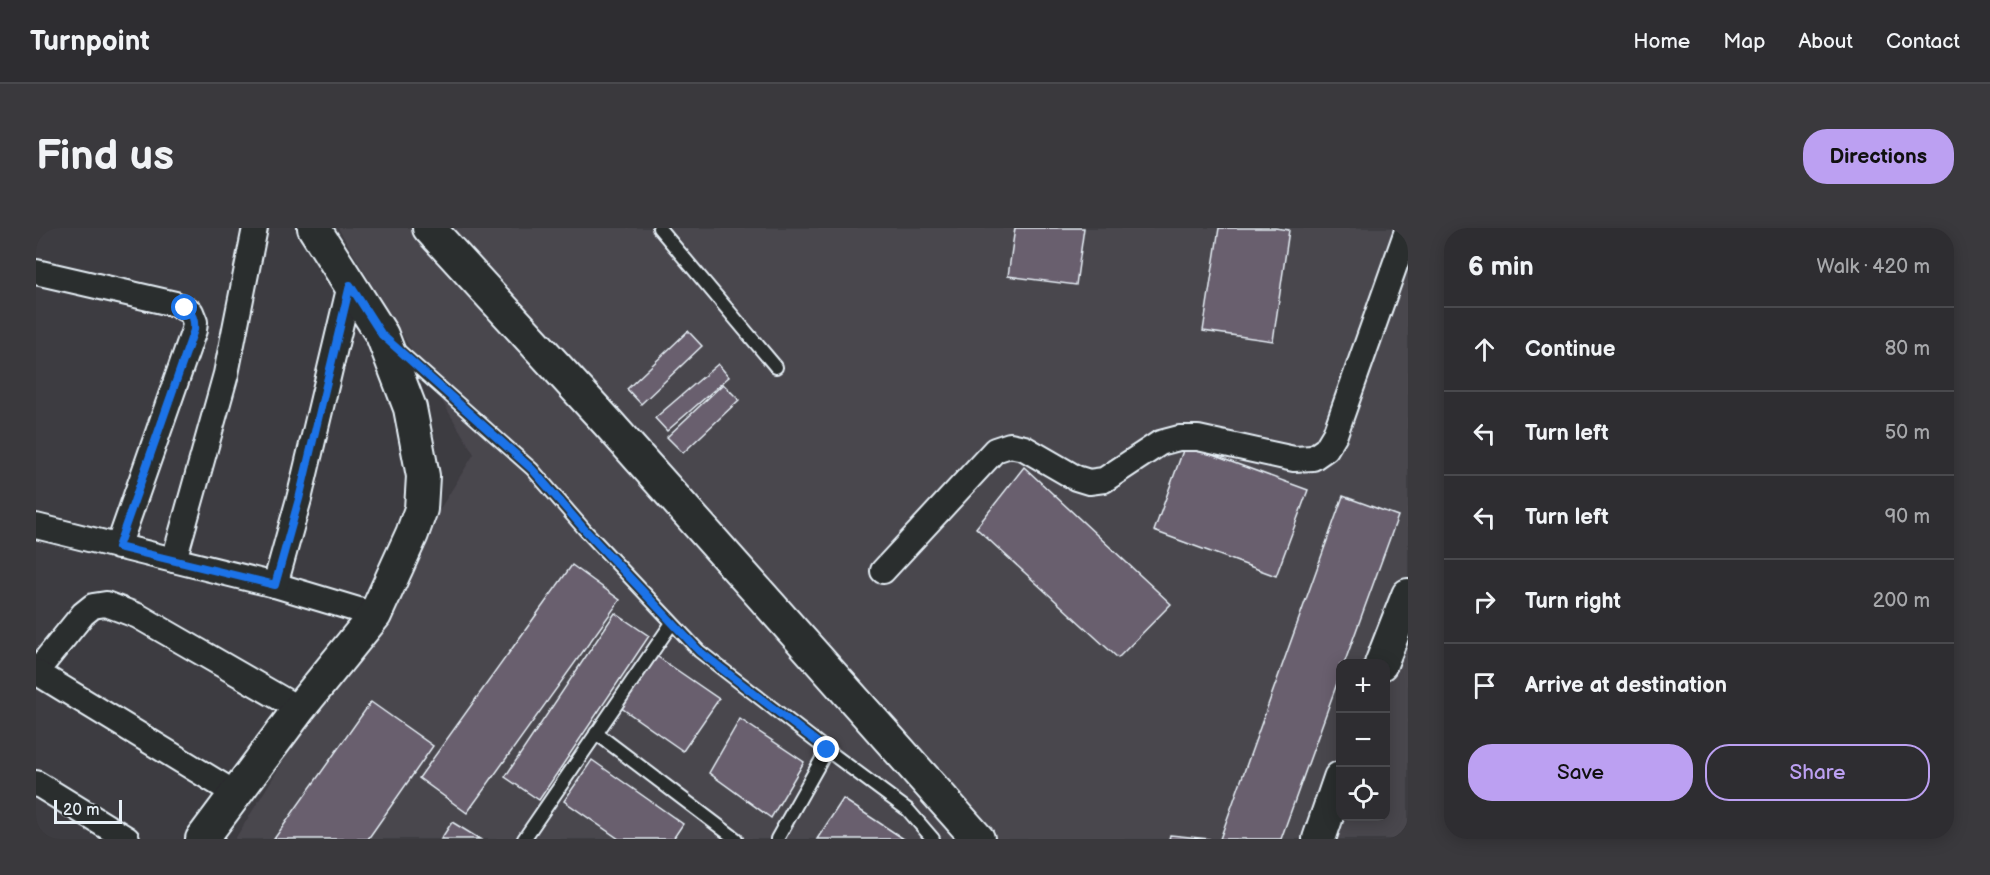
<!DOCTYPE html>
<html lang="en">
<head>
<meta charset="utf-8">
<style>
	:root { --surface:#2e2d31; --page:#3a393d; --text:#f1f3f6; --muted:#a7a8ab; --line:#49494d; --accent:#bca0f2 }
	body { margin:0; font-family:"Balsamiq Sans",sans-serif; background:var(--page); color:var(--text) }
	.controls { position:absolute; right:18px; bottom:18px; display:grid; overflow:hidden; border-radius:12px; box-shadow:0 3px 15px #0003 }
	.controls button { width:54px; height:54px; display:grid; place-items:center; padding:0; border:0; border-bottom:2px solid var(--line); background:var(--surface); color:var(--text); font:30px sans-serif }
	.scale { position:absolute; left:18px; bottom:15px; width:68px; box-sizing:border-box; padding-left:6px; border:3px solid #e8f1f8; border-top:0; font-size:16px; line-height:21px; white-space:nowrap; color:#e8f1f8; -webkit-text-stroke:4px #2a2d2e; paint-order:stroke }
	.stop { position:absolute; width:18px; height:18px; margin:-14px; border:4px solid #1a73e8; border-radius:50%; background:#fff }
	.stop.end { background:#1a73e8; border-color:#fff; box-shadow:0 2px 6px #0008 }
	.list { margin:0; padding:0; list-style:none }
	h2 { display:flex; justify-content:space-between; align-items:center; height:78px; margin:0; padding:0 24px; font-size:26px }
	h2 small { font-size:20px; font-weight:400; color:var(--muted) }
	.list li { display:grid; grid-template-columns:39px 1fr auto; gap:18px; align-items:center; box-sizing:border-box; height:84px; padding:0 24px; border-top:2px solid var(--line) }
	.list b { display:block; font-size:22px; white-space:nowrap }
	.list em { font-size:20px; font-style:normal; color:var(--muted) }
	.actions { display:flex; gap:12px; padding:18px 24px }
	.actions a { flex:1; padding:14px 0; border:2px solid var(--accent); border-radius:24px; text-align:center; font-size:21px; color:var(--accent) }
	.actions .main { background:var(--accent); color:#111 }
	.icon { flex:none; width:33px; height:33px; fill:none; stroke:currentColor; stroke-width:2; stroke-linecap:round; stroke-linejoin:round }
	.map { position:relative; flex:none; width:1372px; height:611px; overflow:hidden; border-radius:24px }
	header { display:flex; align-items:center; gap:36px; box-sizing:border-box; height:84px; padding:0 30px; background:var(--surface); border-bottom:2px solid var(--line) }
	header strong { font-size:28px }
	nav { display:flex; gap:33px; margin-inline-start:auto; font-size:21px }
	.intro { display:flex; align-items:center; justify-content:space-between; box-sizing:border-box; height:144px; padding:0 36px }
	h1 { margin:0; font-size:42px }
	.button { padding:15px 27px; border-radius:24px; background:var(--accent); color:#111; font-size:21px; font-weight:700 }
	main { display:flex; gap:36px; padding:0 36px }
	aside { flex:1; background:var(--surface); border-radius:24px; box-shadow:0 3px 15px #0003 }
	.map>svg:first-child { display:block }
	.built { fill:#4a464e; fill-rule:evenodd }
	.building { fill:#695f6e; stroke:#e8f1f8; stroke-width:1.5 }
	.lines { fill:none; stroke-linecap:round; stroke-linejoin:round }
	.service-casing { stroke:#e8f1f8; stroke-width:16 }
	.minor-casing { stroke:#e8f1f8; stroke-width:28 }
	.tertiary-casing { stroke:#e8f1f8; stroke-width:36 }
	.service { stroke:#2a2d2e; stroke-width:12 }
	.minor { stroke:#2a2d2e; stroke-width:24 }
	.tertiary { stroke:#2a2d2e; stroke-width:32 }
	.route { stroke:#1a73e8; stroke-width:8 }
</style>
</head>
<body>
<header>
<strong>Turnpoint</strong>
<nav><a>Home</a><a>Map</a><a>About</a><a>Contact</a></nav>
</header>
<div class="intro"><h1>Find us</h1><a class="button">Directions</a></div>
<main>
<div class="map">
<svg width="1372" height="611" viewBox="0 0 1372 611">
	<rect width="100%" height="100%" fill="#3d3c41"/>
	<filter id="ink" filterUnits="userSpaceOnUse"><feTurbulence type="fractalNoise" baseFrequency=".0167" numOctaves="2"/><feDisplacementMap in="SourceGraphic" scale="12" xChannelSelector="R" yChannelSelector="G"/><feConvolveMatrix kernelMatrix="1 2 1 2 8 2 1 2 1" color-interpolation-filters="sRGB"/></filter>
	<g filter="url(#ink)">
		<!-- built -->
		<path class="built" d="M302 0H1372V611H199L438 226ZM1304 436H1350V588H1304Z"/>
		<!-- building -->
		<g class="building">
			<path d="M979 0H1048L1040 57 972 48Z"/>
			<path d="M1183 0H1239L1253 2 1237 113 1167 103Z"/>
			<path d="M652 103 666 118 605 176 591 161Z"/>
			<path d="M682 136 693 149 631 203 619 190Z"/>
			<path d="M687 156 703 172 647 225 631 209Z"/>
			<path d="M1149 217 1272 262 1240 348 1118 303Z"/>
			<path d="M988 239 1135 376 1082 430 940 300Z"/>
			<path d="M1307 268 1362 288 1308 436H1304V447L1245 611H1184Z"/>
			<path d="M536 337 584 372 431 585 383 550Z"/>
			<path d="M579 385 613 408 503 572 469 549Z"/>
			<path d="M619 427 683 471 647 523 584 479Z"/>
			<path d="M335 474 397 518 332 611H238Z"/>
			<path d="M704 491 768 534 735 590 673 545Z"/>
			<path d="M556 532 647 596 637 611H583L528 573Z"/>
			<path d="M807 571 868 611H781Z"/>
			<path d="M416 594 444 611H405Z"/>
			<path d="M1134 607 1174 611H1133Z"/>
		</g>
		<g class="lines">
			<defs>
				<g id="service">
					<path d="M623 0 740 139"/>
					<path d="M360 120 496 241 549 302 663 423 791 522 741 611"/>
					<path d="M560 505 700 611"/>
					<path d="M791 522 872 582 897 611"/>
					<path d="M488 611 636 395"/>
				</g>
				<g id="minor">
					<path d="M0 44 139 76 155 84 159 94 158 102 82 319"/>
					<path d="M0 298 239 357 339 387"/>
					<path d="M138 332 190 146 219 0"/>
					<path d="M847 343 959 222 974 217 988 220 1040 250 1053 254 1068 252 1124 215 1143 210H1162L1258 231 1277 230 1290 221 1299 206 1372 0"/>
					<path d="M239 357 263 271 314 57"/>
					<path d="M0 444 47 386 57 378 70 376 102 388 263 481"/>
					<path d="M0 444 200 566"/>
					<path d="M0 555 91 611"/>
				</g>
				<g id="tertiary">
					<path d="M393 0 572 195 942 611"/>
					<path d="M1345 436 1372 367"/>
					<path d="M166 611 263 481 339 387 376 306 385 281 387 248 374 180 346 107 278 0"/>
					<path d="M1283 611 1304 550"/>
				</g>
			</defs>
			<!-- service casing -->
			<use href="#service" class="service-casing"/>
			<!-- minor casing -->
			<use href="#minor" class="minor-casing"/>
			<!-- tertiary casing -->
			<use href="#tertiary" class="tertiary-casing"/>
			<!-- service -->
			<use href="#service" class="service"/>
			<!-- minor -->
			<use href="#minor" class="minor"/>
			<!-- tertiary -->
			<use href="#tertiary" class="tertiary"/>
		</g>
	</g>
	<g class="lines" filter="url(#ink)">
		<!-- route -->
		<path class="route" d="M149 80C157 86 159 92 158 102L82 319 239 357 263 271 314 57 346 107 496 241 549 302 663 423 791 522"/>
	</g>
</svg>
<div class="controls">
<button>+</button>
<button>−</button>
<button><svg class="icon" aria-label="locate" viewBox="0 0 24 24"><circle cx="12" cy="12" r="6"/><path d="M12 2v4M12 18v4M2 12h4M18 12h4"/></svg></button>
</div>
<div class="scale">20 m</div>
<div class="stop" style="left:149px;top:80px"></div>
<div class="stop end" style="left:791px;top:522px"></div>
</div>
<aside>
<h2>6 min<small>Walk · 420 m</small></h2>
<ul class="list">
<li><svg class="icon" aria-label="ahead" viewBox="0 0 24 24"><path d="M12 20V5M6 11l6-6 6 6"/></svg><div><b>Continue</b></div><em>80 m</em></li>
<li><svg class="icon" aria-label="left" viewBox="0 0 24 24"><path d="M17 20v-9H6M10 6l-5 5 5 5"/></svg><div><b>Turn left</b></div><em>50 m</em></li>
<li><svg class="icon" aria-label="left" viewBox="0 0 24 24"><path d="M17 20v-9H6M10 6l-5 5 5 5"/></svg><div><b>Turn left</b></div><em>90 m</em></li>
<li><svg class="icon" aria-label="right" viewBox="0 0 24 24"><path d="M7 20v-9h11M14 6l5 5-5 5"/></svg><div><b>Turn right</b></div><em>200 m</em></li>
<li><svg class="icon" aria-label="arrive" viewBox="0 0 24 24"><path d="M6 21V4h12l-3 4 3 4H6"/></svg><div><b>Arrive at destination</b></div></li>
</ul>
<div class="actions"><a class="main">Save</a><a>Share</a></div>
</aside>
</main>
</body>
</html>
